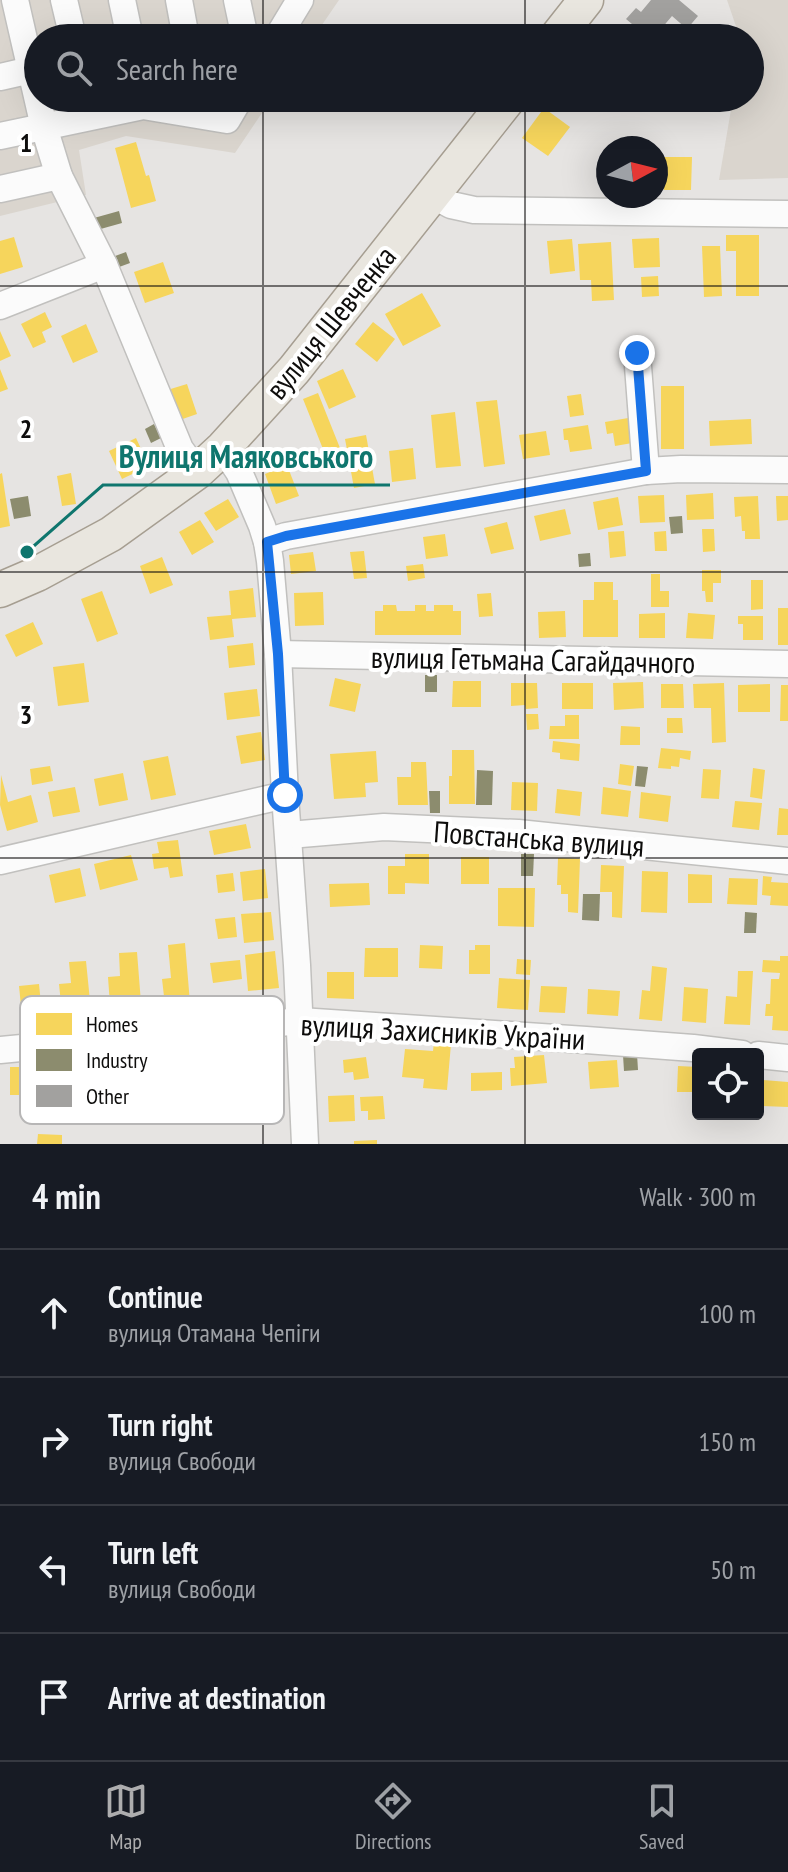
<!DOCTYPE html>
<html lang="en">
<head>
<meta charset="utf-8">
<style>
	:root { --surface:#171b24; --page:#20242c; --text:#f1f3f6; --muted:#9ea1a6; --line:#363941; --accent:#adadae }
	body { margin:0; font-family:"PT Sans Narrow",sans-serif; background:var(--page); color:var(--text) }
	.controls { position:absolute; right:24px; bottom:24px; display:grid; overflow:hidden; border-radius:8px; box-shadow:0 8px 32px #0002 }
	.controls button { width:72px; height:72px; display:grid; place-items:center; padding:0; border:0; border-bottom:2px solid var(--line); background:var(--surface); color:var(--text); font:40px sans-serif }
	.compass { position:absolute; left:596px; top:136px; width:72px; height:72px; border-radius:50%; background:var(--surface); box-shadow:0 8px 32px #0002; rotate:83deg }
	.stop { position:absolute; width:24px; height:24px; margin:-18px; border:6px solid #1a73e8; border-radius:50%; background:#fff }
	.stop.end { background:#1a73e8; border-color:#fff; box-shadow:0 2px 8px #0008 }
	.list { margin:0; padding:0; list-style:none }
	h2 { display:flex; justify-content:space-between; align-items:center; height:104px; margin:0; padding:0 32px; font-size:34px }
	h2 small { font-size:26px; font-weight:400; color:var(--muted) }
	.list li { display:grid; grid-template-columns:52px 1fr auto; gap:24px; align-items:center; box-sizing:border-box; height:128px; padding:0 32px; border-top:2px solid var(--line) }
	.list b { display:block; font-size:30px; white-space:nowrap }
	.list p { margin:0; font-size:26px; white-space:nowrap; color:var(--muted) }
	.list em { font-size:26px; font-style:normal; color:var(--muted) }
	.icon { flex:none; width:44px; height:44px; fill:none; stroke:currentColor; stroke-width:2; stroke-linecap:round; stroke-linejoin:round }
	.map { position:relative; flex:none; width:788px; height:1144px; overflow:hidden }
	.search { position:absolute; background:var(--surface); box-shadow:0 8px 32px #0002; left:24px; right:24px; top:24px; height:88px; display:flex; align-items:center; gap:20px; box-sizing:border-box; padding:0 28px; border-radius:44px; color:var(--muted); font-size:30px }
	.sheet { height:616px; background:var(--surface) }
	nav { display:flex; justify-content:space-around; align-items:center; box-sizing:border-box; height:112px; border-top:2px solid var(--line); background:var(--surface); font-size:22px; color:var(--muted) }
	nav a { display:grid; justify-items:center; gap:4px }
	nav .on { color:var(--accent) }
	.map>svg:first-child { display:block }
	.built { fill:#dad5ce }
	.homes { fill:#f6d55c }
	.industry { fill:#8c8c6e }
	.building { fill:#a2a19f }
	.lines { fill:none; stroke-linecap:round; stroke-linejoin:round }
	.minor-casing { stroke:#c1c0be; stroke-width:29 }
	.major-casing { stroke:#a69e91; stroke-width:37 }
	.minor { stroke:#fbfbfb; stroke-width:26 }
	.major { stroke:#e9e6df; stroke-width:34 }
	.route { stroke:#1a73e8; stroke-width:10 }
	.grid { fill:none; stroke:#0e0d0c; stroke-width:2; stroke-opacity:0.55 }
	.labels { text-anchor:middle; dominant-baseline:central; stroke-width:8; stroke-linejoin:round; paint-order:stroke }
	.street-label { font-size:30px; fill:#0e0d0c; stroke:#fff }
	.key { fill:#fff; stroke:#b7b6b6; stroke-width:2 }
	.key-label { font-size:22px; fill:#0e0d0c }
	.grid-label { font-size:26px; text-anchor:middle; font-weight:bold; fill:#0e0d0c; stroke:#fff; stroke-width:8; stroke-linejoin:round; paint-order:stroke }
	.leader { fill:none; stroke:#0f766e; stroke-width:3 }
	.callout-dot { fill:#0f766e; stroke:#fff; stroke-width:3 }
	.callout-label { font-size:32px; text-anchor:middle; font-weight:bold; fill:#0f766e; stroke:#fff; stroke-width:8; stroke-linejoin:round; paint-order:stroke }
</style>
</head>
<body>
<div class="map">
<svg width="788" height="1144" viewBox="0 0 788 1144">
	<rect width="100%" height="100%" fill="#e6e4e2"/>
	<!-- built -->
	<g class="built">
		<path d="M0 0H339L313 38H38V98H272L235 153 126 136 79 150 86 195 0 216Z"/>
		<path d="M727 0H788V178L719 180 733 98H750V38H740Z"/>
	</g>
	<!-- homes -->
	<g class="homes">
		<path d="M544 108 570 127 548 156 522 138Z"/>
		<path d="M136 142 146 176 149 175 156 201 131 208 115 148Z"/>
		<path d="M664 157H692L691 190H664Z"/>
		<path d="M726 235H759V296H736V251H726Z"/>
		<path d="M14 237 23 267 0 274V241Z"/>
		<path d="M659 238 660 267 634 268 632 239Z"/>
		<path d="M572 239 575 271 550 274 547 241Z"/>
		<path d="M611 242 614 300 592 301 591 280H580L578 244Z"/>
		<path d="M702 246H720L722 296 704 297Z"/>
		<path d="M163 262 174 293 145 303 134 272Z"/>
		<path d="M658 276 659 296 642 297 641 277Z"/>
		<path d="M422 293 441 326 403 346 385 314Z"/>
		<path d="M45 312 52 327 42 332 46 342 33 348 21 324Z"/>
		<path d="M373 322 395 339 377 362 355 344Z"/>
		<path d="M86 324 98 352 73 363 61 336Z"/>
		<path d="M0 331 11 356 0 361Z"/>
		<path d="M0 369 8 389 0 392Z"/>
		<path d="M343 369 356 397 329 409 317 381Z"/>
		<path d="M187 384 197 414 174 422 164 391Z"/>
		<rect x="661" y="386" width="23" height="63"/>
		<path d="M318 393 340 448 325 454 303 399Z"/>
		<path d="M581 394 584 415 570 417 567 396Z"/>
		<path d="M497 400 505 464 484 467 476 402Z"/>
		<path d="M455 412 461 466 436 468 431 415Z"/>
		<path d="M634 417 638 442 615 446 613 433 607 434 605 422Z"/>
		<path d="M751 419 752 444 710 446 709 421Z"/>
		<path d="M588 425 592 449 570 452 568 440H564L563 429Z"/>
		<path d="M546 431 550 455 523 459 519 435Z"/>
		<path d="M366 435 375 484 354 488 345 439Z"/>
		<path d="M136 438 149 466 122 479 109 451Z"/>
		<path d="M413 448 416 479 392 482 389 451Z"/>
		<path d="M287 465 299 496 276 504 265 474Z"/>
		<path d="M2 473 10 526 0 528V474Z"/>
		<path d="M71 473 76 504 62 506 57 476Z"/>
		<path d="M713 493 714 519 687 520 686 495Z"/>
		<path d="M664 495 665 522 640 523 638 496Z"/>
		<path d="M758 496 760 539H745V531H742L741 516 735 517 734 497Z"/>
		<path d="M776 496H788V520L777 521Z"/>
		<path d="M618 497 623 525 598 530 593 502Z"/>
		<path d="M228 499 239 517 216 531 204 513Z"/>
		<path d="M565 509 571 534 540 541 534 516Z"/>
		<path d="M200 520 214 542 192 555 179 532Z"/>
		<path d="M507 522 514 549 491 554 484 528Z"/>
		<path d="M702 529H714L715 551 703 552Z"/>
		<path d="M624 531 626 556 610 558 608 532Z"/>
		<path d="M666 531 667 551H655L654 532Z"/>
		<path d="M445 534 448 556 426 559 423 537Z"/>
		<path d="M364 551 367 578 354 579 350 552Z"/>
		<path d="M313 552 316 571 291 574 289 555Z"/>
		<path d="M162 557 173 585 150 594 140 566Z"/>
		<path d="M423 564 425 578 408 581 406 566Z"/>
		<path d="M702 570H721V583H713V602H706L705 591H702Z"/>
		<path d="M651 574H660V591H669V607H651Z"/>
		<path d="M751 580H763V609L751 610Z"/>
		<path d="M594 582H613V600H618V637H583V600H594Z"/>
		<path d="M253 588 256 617 232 619 234 637 210 640 207 617 231 615 229 591Z"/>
		<path d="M102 591 118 634 97 642 81 599Z"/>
		<path d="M323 592 324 625 295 626 294 593Z"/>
		<path d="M491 593 493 616 479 617 477 594Z"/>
		<path d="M383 605H396L397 611H415V605H426V611H434V605H453V611H461V635H375V611H383Z"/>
		<rect x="778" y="608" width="10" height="37"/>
		<path d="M565 611 566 637 539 638 538 612Z"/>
		<path d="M665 613V638H639V614Z"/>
		<path d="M688 613 715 615 713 639 686 638Z"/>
		<path d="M738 616H763V640H743V624H738Z"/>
		<path d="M33 622 43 644 16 657 5 635Z"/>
		<path d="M253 643 255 665 229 668 227 646Z"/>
		<path d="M84 663 89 702 58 706 53 667Z"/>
		<path d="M335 678 361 684 355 712 329 706Z"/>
		<path d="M453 681H481V707H452Z"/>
		<path d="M643 682 644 708 614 710 613 683Z"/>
		<path d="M511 683H537L538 708 526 709 525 705 511 706Z"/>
		<rect x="562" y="683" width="31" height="26"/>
		<path d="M724 683 726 742 712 743 711 708H694L693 684Z"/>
		<path d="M661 684H683L684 708H661Z"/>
		<path d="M770 684V712H738V685Z"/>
		<path d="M781 685H788V721H780Z"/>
		<path d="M257 689 260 716 227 720 224 693Z"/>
		<path d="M526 714H538L539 729 527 730Z"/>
		<path d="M565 715H579V739H549L550 726H565Z"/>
		<path d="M667 718H682L683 733H667Z"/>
		<path d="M621 726 640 727V745H620Z"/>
		<path d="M261 732 265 760 241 764 236 736Z"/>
		<path d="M553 741 580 744 579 761 560 759V753L552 752Z"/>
		<path d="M661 748 691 751 690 760 680 758 679 767 671 766V769L658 768Z"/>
		<path d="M452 750H474L475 804H449V776H452Z"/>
		<path d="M376 751 378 782 365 783 366 797 334 799 330 754Z"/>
		<path d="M168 756 176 795 151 800 143 761Z"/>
		<path d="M411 762H426L428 805H398L397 777H411Z"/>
		<path d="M620 764 634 766 631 786 618 784Z"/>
		<path d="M50 766 53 781 32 785 30 769Z"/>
		<path d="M753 768 765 770 762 799 750 797Z"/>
		<path d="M703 769 721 770 719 799 701 798Z"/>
		<path d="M123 773 128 800 99 806 94 779Z"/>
		<path d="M1 775 8 802 31 795 38 822 7 831 0 805Z"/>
		<path d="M512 782 538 783 537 811 511 810Z"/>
		<path d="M75 787 80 812 53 817 48 792Z"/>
		<path d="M603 787 631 791 628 817 601 814Z"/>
		<path d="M557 789 582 792 580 816 555 813Z"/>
		<path d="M641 792 671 796 668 822 639 818Z"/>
		<path d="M735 801 762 803 759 830 732 827Z"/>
		<path d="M779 808 788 809V835H777Z"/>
		<path d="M246 824 251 848 214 855 209 831Z"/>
		<path d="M178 840 183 876 170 878 168 867 154 869 152 854 159 853 157 842Z"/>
		<path d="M405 854H429V884L405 883V894H388V866H405Z"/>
		<path d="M131 855 138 880 100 890 94 864Z"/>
		<rect x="461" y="857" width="28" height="27"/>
		<path d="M558 858 580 859 578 913 568 912V894H561V885H557Z"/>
		<path d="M601 865 624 866 622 918 612 917V892H600Z"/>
		<path d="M80 868 86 896 55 903 49 875Z"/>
		<path d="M265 869 268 898 243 901 240 872Z"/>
		<path d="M642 871 668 872 667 913 641 912Z"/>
		<path d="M233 873 235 891 218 893 216 875Z"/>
		<path d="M688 874 712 875V903H688Z"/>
		<path d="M763 876 772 877 771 882 788 883V906L770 905 771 896 762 895Z"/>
		<path d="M729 878 758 879 757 905 727 904Z"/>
		<path d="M369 883 370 905 330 907 329 884Z"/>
		<path d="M498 888H535L534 927 498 926Z"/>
		<path d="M271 912 274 940 244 943 241 914Z"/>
		<path d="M235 917 237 937 218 939 215 919Z"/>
		<path d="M185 943 190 1003 165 1005 162 979 171 978 168 945Z"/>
		<path d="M420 945 443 946 442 969 419 968Z"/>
		<path d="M475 945H490V974H469V950H475Z"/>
		<path d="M365 948H398V977H364Z"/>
		<path d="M275 951 279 988 248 991 245 955Z"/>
		<path d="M137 952 141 1003 110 1005 108 977 120 976 119 953Z"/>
		<path d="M780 956H788V1031L772 1030 773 1016H765L766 1004H770L771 979H779L780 973 762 972 763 960 780 961Z"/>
		<path d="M517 959 531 960 530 975 516 974Z"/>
		<path d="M240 960 242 979 213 983 210 963Z"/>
		<path d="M86 961 91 1011 62 1013 59 984 71 983 69 962Z"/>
		<path d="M652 966 667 968 662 1021 639 1019 642 990 650 991Z"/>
		<path d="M738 971H753L750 1025 724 1024 726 996 737 997Z"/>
		<path d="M327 972H354V999L327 998Z"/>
		<path d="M499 978 530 980 528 1010 497 1008Z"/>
		<path d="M39 984 42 1014 22 1016 19 986Z"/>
		<path d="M541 986 567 987 565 1013 539 1012Z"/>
		<path d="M684 987 708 989 706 1023 682 1021Z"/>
		<path d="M588 989 620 991 618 1016 587 1014Z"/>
		<path d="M434 1042 451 1044 447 1090 423 1088 424 1079 402 1077 405 1049 433 1051Z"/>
		<path d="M544 1055 547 1083 511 1086 510 1068H515L514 1057Z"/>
		<path d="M366 1057 369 1078 354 1080 353 1072 344 1073 343 1060Z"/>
		<path d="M617 1060 619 1087 590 1089 588 1062Z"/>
		<path d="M678 1066 698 1067V1092H677Z"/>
		<path d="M10 1067H33L34 1095H10Z"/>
		<path d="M502 1072V1090L471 1091V1073Z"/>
		<path d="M763 1080 788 1082V1107L761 1106Z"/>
		<path d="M354 1095 355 1121 329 1122 328 1096Z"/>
		<path d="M383 1096 385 1119 368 1120V1111H361L360 1097Z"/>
		<path d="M38 1134 62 1135V1144H37Z"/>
		<path d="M377 1140V1144H354V1141Z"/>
	</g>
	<!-- industry -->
	<g class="industry">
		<path d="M119 211 122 223 97 230 94 218Z"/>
		<path d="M126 252 130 263 111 270 107 259Z"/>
		<path d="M154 424 161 438 151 443 145 429Z"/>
		<path d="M28 496 31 516 14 519 10 499Z"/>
		<path d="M682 516 683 533 671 534 669 517Z"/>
		<path d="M590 553 591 566 579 567 578 554Z"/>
		<rect x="425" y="675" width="12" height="17"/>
		<path d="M637 766 648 767 645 787 635 786Z"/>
		<path d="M477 770 493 771 492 805H476Z"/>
		<path d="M429 791H440V813H430Z"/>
		<path d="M521 854H534L533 876H521Z"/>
		<path d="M583 894H600L599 921 582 920Z"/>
		<path d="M745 912 757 913 756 933H744Z"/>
		<path d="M637 1054 638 1070 624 1071 623 1055Z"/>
	</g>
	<!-- building -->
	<path class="building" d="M651 0H679L698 16 687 29 672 16 661 29 632 24 626 19 636 8 641 12Z"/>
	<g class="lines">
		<defs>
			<g id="minor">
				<path d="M15 0 44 127 59 176 104 265 180 449 197 472"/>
				<path d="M64 0 73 38"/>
				<path d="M122 0 130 38"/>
				<path d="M179 0 186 38"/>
				<path d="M237 0 245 38"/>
				<path d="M277 38 300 0"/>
				<path d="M0 77 31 70"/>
				<path d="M0 136 143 106 227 120 240 98"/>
				<path d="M0 189 59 176"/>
				<path d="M432 195 451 205 474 210 788 214"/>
				<path d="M0 306 104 265"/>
				<path d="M637 353 646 471"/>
				<path d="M223 448 239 472 262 526 267 542 270 561 278 654 285 795 297 965 305 1144"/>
				<path d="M267 542 286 536 646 471 681 469 788 470"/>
				<path d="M278 654 788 664"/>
				<path d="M289 835 384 827 518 833 788 861"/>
				<path d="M0 861 285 795"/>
				<path d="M0 1050 300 1021 586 1040 693 1048 742 1054"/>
				<path d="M758 1055 788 1058"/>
			</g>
			<g id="major">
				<path d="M556 38 586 0"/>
				<path d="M0 590 37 574 111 534 197 472 223 448 294 370 509 98"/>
			</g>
		</defs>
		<!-- minor casing -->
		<use href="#minor" class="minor-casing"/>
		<!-- major casing -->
		<use href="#major" class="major-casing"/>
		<!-- minor -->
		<use href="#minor" class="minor"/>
		<!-- major -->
		<use href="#major" class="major"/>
	</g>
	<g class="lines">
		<!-- route -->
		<path class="route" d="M285 795 278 654 267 542 286 536 646 471 637 353"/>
	</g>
	<!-- grid -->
	<path class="grid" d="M263 0V38M525 0V38M263 98V1144M525 98V1144M0 286H788M0 572H788M0 858H788"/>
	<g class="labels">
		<!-- street labels -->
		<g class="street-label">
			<text transform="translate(330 322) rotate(-51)">вулиця Шевченка</text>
			<text transform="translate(533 659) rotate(1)">вулиця Гетьмана Сагайдачного</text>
			<text transform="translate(539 838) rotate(4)">Повстанська вулиця</text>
			<text transform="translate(443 1031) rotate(3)">вулиця Захисників України</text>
		</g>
	</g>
	<!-- legend -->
	<rect x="20" y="996" width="264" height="128" rx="12" class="key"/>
	<rect x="36" y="1013" width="36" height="22" fill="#f6d55c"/>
	<rect x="36" y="1049" width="36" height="22" fill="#8c8c6e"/>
	<rect x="36" y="1085" width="36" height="22" fill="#a2a19f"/>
	<g class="key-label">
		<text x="86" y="1032">Homes</text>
		<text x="86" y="1068">Industry</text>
		<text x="86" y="1104">Other</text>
	</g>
	<g class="grid-label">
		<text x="26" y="152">1</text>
		<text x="26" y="438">2</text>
		<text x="26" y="724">3</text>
	</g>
	<!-- callouts -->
	<path class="leader" d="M27 552L103 485H390"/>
	<circle class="callout-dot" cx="27" cy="552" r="8"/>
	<g class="callout-label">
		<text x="246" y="468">Вулиця Маяковського</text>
	</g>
</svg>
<div class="controls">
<button><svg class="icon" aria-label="locate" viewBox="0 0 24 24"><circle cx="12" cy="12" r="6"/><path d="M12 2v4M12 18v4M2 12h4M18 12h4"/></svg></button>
</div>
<svg class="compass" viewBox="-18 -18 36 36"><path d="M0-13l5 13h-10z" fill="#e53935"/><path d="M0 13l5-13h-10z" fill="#9ea1a6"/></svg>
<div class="stop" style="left:285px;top:795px"></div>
<div class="stop end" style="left:637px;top:353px"></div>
<div class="search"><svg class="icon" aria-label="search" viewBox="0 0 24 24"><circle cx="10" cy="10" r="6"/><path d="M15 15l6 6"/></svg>Search here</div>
</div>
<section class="sheet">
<h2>4 min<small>Walk · 300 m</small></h2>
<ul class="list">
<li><svg class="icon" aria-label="ahead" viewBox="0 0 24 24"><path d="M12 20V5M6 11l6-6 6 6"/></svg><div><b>Continue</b><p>вулиця Отамана Чепіги</p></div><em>100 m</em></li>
<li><svg class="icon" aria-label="right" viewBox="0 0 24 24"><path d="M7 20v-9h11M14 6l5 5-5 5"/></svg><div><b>Turn right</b><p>вулиця Свободи</p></div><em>150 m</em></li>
<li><svg class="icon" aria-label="left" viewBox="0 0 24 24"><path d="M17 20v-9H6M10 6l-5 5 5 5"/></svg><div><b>Turn left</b><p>вулиця Свободи</p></div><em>50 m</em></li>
<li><svg class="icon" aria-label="arrive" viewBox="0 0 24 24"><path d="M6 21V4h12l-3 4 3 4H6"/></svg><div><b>Arrive at destination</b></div></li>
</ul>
</section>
<nav>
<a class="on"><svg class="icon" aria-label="map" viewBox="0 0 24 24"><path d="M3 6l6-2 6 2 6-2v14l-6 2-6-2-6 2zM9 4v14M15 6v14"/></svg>Map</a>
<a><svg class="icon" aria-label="directions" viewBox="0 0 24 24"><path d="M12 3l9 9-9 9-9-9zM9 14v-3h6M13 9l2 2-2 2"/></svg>Directions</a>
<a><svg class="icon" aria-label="saved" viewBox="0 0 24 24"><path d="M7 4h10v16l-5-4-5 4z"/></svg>Saved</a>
</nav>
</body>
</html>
